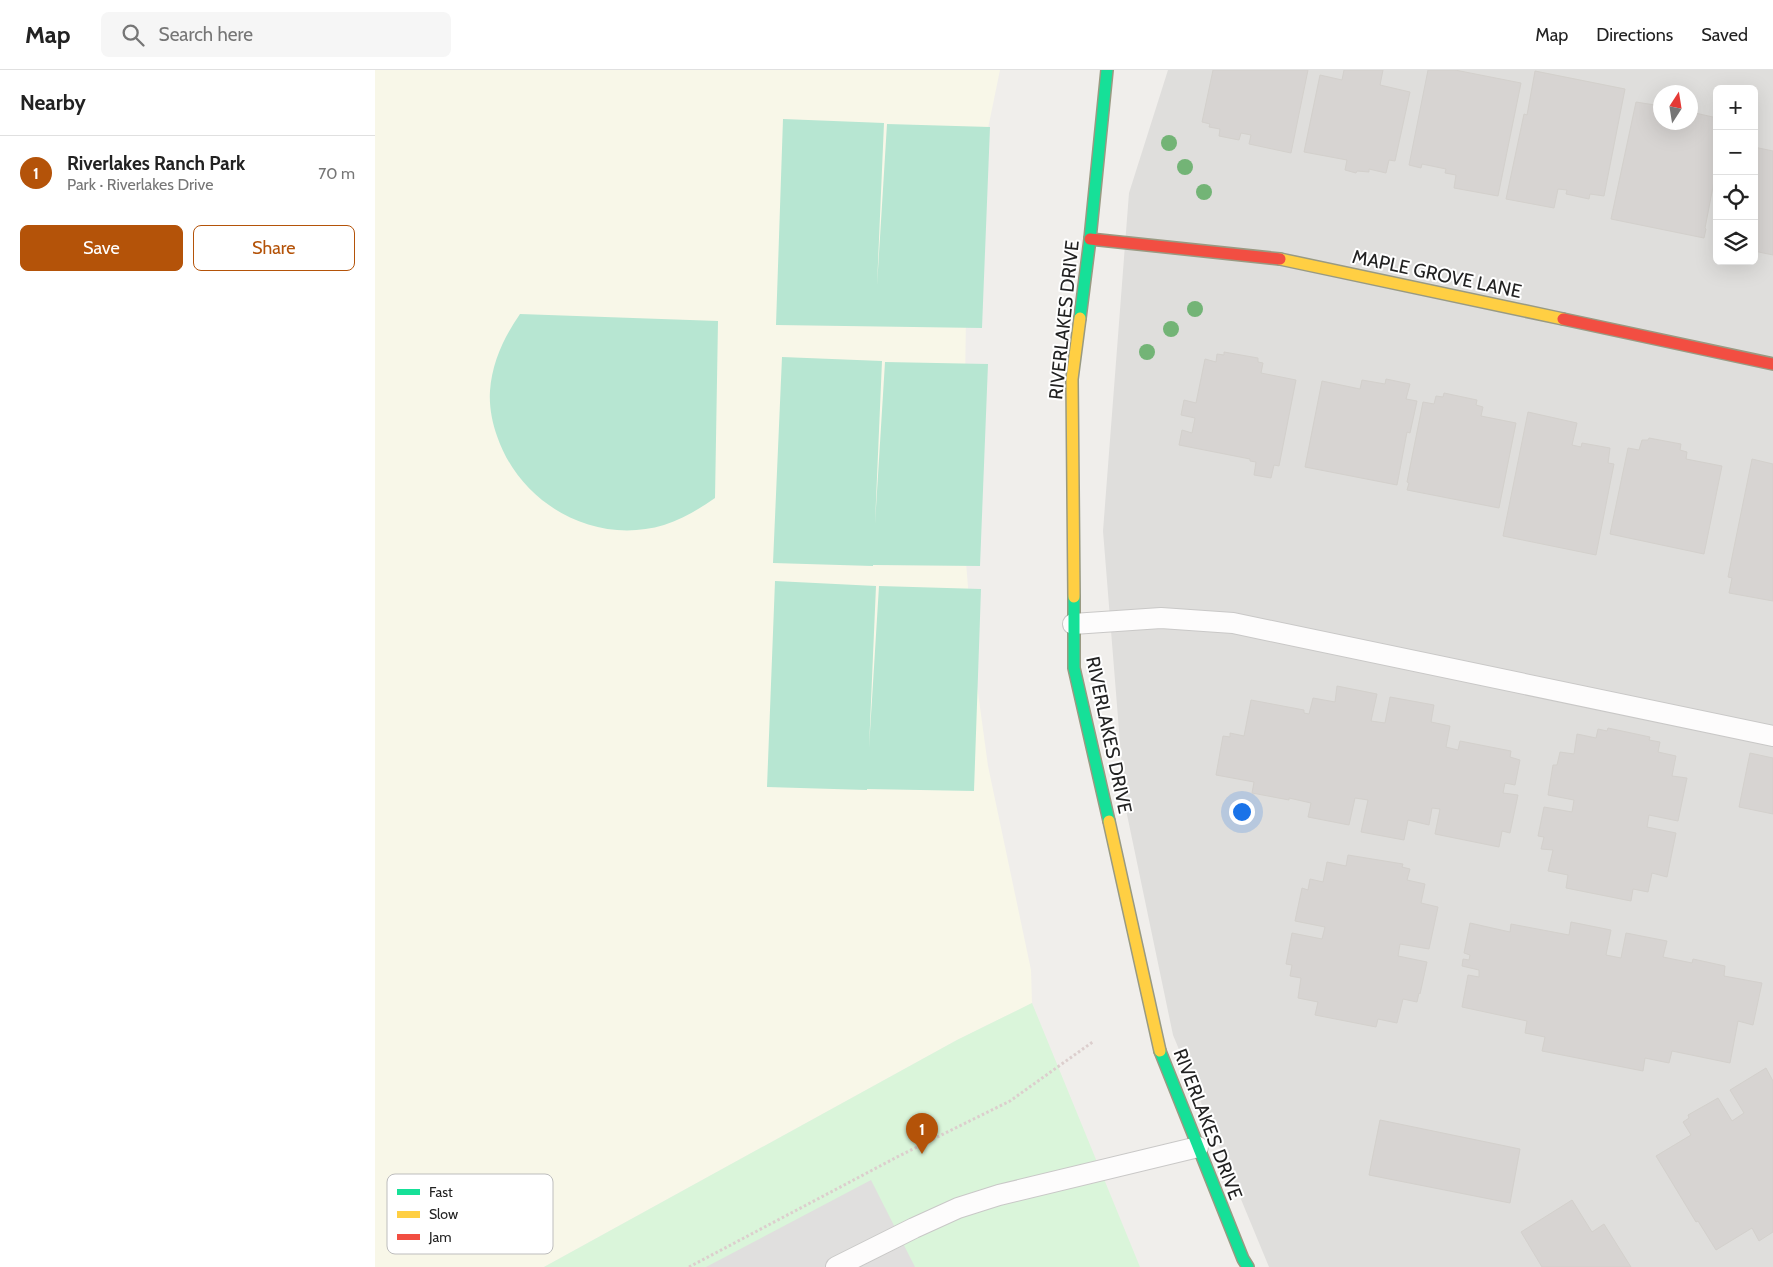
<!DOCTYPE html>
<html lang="en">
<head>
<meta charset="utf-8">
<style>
	:root { --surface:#fff; --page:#f6f6f6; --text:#222; --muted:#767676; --line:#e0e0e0; --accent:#b45309 }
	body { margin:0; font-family:Cabin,sans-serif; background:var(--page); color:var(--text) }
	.controls { position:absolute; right:15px; top:15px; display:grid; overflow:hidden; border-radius:8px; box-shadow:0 5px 20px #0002 }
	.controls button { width:45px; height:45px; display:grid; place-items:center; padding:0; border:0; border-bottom:1px solid var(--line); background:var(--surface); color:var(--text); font:25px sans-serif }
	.compass { position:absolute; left:1278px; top:15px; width:45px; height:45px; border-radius:50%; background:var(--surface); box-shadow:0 5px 20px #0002; rotate:12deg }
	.you { position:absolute; left:866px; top:741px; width:18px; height:18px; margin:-12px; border:4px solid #fff; border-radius:50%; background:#1a73e8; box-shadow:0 0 0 8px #1a73e833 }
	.badge { display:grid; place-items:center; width:32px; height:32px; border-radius:50%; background:var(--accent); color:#fff; font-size:16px; font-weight:700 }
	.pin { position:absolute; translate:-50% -41px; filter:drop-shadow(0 1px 2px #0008) }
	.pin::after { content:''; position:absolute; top:26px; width:18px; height:15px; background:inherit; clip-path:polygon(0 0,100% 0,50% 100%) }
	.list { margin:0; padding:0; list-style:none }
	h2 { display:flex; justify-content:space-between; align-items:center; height:65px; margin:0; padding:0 20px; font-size:21px }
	h2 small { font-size:16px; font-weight:400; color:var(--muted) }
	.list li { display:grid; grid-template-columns:32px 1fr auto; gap:15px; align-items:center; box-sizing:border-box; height:75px; padding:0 20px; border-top:1px solid var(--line) }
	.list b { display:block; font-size:19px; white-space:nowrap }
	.list p { margin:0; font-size:16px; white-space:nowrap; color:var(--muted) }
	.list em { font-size:16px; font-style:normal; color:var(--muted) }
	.actions { display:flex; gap:10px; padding:15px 20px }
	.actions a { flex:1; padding:11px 0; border:1px solid var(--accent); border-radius:8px; text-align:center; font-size:18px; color:var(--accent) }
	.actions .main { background:var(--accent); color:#fff }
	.icon { flex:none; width:28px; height:28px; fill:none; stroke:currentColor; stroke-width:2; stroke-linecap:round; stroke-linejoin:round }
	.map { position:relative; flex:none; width:1398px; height:1197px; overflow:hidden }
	header { display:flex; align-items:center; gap:30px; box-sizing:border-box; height:70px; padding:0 25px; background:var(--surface); border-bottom:1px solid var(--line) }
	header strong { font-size:24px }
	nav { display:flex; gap:28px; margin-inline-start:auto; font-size:18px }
	.search { width:350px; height:45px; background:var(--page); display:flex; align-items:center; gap:12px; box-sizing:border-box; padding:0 18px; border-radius:8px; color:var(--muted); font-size:19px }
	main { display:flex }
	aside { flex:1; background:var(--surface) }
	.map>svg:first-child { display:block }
	.residential { fill:#dfdedc; fill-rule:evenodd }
	.education { fill:#f8f7e8 }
	.park { fill:#daf5da }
	.pitch { fill:#b7e6d2 }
	.parking { fill:#e0dfde }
	.building { fill:#d7d4d2; stroke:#d3d0cc }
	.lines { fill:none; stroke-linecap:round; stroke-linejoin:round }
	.lane-casing { stroke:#c9c8c7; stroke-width:22 }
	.fast-casing { stroke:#999a82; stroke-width:14 }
	.slow-casing { stroke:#999a82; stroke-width:14 }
	.jam-casing { stroke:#999a82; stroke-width:14 }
	.path { stroke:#dccecd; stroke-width:3; stroke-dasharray:2.5 2.5; stroke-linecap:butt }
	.lane { stroke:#fdfcfc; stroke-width:20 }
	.fast { stroke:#16e098; stroke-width:11 }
	.slow { stroke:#ffcf43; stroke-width:11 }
	.jam { stroke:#f24e42; stroke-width:11 }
	.tree { fill:#73b476 }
	.labels { text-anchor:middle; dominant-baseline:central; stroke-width:4; stroke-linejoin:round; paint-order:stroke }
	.street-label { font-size:19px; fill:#222; stroke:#fff }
	.key { fill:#fff; stroke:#bdbdbd; stroke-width:1 }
	.key-label { font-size:14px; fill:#222 }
</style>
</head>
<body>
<header>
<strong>Map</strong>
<div class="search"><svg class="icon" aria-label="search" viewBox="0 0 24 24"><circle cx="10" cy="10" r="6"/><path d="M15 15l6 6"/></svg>Search here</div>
<nav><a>Map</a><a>Directions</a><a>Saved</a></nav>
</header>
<main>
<aside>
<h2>Nearby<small></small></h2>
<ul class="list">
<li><span class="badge">1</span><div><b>Riverlakes Ranch Park</b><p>Park · Riverlakes Drive</p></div><em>70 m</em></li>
</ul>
<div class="actions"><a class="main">Save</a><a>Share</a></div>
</aside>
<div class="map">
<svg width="1398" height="1197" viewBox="0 0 1398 1197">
	<rect width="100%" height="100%" fill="#f0eeeb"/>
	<!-- residential -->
	<path class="residential" d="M793 0H1398V1197H894L798 965 750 735 728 461 754 123ZM1342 19H1379V191H1342ZM1286 22H1316V52H1286Z"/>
	<!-- education -->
	<path class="education" d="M0 0H625L610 73 591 246 588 454 599 593 613 696 656 900 657 933 582 970 169 1197H0Z"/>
	<!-- park -->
	<path class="park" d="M657 933 765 1197H169L582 970Z"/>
	<!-- pitch -->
	<g class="pitch">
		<path d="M408 49 509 53 502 216 512 54 615 57 607 258 401 255Z"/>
		<path d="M145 244 343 251 340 428C324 439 308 449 289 455 219 476 145 434 122 366 117 352 114 336 115 321 117 292 129 267 145 244Z"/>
		<path d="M407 287 507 291 500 454 510 292 613 294 605 496 498 495V496L398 493Z"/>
		<path d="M400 511 501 516 494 678 504 516 606 519 599 721 492 719V720L392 717Z"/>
	</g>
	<!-- parking -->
	<path class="parking" d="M496 1110 540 1197H331Z"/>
	<!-- building -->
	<g class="building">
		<path d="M838 0H933L916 83 874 74 876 65 866 63 864 70 844 66 845 59 834 57 835 54 827 52Z"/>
		<path d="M969 0H1008L1005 15 1035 22 1020 91 1014 90 1011 103 994 99V102L982 101 981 103 970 100 972 90 929 82 945 5 967 10Z"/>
		<path d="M1053 0H1080L1146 13 1123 126 1079 118 1081 105 1070 103 1071 99 1047 94 1046 98 1034 95Z"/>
		<path d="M1160 1 1250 19 1229 126 1215 124 1214 129 1191 124 1192 120 1183 119 1179 138 1131 129 1149 44 1152 45Z"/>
		<path d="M1261 32 1286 36V52H1316V42L1342 48V96L1330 158 1331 159 1329 168 1236 149Z"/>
		<path d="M1379 77 1398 81V185L1379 181Z"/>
		<path d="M849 282 883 288V292L888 293 886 303 921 310 904 396 899 395 896 408 879 405 881 392 875 391V389L804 375 807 360 817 363 820 348 806 345 809 330 821 333 830 289 841 292 842 284 849 285Z"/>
		<path d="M1011 309 1035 314 1031 329 1042 331 1035 363 1032 362 1022 415 930 397 947 311 985 319 987 310 1010 314Z"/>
		<path d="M1069 323 1102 330 1101 335 1108 337 1106 346 1141 353 1124 438 1032 420 1034 413 1032 412 1048 332 1059 334 1061 326 1068 327Z"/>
		<path d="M1153 342 1202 353 1197 375 1206 377 1207 373 1235 378 1233 393 1239 394 1221 485 1128 466Z"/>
		<path d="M1274 368 1306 374 1305 380 1312 382 1311 389 1347 396 1329 484 1235 464 1253 378 1264 380 1267 370H1273Z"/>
		<path d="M1377 389 1398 394V531L1354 523 1357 508 1353 507Z"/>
		<path d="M962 616 1002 624 996 651 1010 653 1015 627 1059 635 1056 652 1075 656 1071 677 1083 680 1085 671 1136 681 1135 687 1145 690 1140 715 1130 713 1128 723 1143 725 1135 763 1127 761 1124 777 1060 764 1065 739 1057 738 1054 755 1033 750 1029 770 986 762 993 730 980 728 974 755 933 747 936 733 914 728V730L877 723 879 712 841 705 848 666 855 667V663L869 666 876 630 929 640V643L934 644 938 628 960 632Z"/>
		<path d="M1233 658 1275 667 1274 670 1285 672 1283 682 1301 686 1297 706 1312 708 1303 751 1274 745 1272 757 1301 763 1292 807 1277 803 1273 822 1258 819 1256 831 1191 818 1193 805 1173 801 1178 780 1166 779 1169 767 1163 766 1169 737 1197 742 1199 730 1173 725 1178 695H1182L1185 682 1199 684 1202 664 1221 668 1223 659 1232 661Z"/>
		<path d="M1375 683 1398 688V744L1364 737Z"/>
		<path d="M973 785 1028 794 1027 797 1035 799 1032 810 1050 814 1046 833 1063 837 1054 879 1025 874 1023 886 1052 892 1045 924 1044 923 1042 932 1028 929 1022 953 1003 949 1001 957 940 945 943 932 923 928 926 908 915 906 917 895 911 894 917 863 947 869 950 857 920 851 927 818 933 820 935 809 948 812 952 792 971 796Z"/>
		<path d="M1196 852 1236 860 1231 885 1246 888 1251 863 1292 871 1288 887 1317 893 1318 889 1350 896 1349 906 1387 913 1378 955 1363 951 1355 993 1297 981 1294 993 1270 988 1268 1001 1167 981 1170 967 1150 963 1152 951 1087 937 1093 905 1104 907V900L1087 896 1088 889 1094 890 1095 885 1089 883 1095 853 1135 862 1136 854 1194 865Z"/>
		<path d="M1391 998 1398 1011V1162L1384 1171 1377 1158 1341 1180 1323 1151 1321 1152 1281 1086 1316 1065 1308 1052 1314 1048 1313 1045 1343 1028 1357 1051 1369 1043 1355 1020Z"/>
		<path d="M1005 1050 1145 1079 1135 1133 994 1105Z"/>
		<path d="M1197 1130 1217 1162 1229 1154 1256 1197H1167L1146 1162Z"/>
	</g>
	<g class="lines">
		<defs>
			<g id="lane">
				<path d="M698 554 786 548 858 553 1398 666"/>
				<path d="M461 1197 539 1158 583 1138 624 1125 823 1077"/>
			</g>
			<g id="fast">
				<path d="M705 248 715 169 732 0"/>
				<path d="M699 527V598L734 751"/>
				<path d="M785 981 868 1189 873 1197"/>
			</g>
			<g id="slow">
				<path d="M905 189 1188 249"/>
				<path d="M699 527 697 309 705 248"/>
				<path d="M734 751 785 981"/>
			</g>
			<g id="jam">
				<path d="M715 169 905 189"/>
				<path d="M1188 249 1398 294"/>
			</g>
		</defs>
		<!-- lane casing -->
		<use href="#lane" class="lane-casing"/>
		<!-- fast casing -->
		<use href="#fast" class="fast-casing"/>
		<!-- slow casing -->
		<use href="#slow" class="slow-casing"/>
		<!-- jam casing -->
		<use href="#jam" class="jam-casing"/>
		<!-- path -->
		<path class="path" d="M314 1197 524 1086 635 1031 719 971"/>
		<!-- lane -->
		<use href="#lane" class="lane"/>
		<!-- fast -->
		<use href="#fast" class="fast"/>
		<!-- slow -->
		<use href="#slow" class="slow"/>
		<!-- jam -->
		<use href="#jam" class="jam"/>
	</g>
	<!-- trees -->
	<g class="tree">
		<circle cx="794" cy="73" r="8"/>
		<circle cx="810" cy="97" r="8"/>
		<circle cx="829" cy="122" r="8"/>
		<circle cx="820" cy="239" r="8"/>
		<circle cx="796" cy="259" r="8"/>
		<circle cx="772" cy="282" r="8"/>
	</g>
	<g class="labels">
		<!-- street labels -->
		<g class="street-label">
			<text transform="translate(1062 204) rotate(12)">MAPLE GROVE LANE</text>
			<text transform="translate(689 250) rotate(-84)">RIVERLAKES DRIVE</text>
			<text transform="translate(734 665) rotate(78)">RIVERLAKES DRIVE</text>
			<text transform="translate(833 1054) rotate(69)">RIVERLAKES DRIVE</text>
		</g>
	</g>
	<!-- legend -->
	<rect x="12" y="1104" width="166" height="80" rx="8" class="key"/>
	<rect x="22" y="1119" width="23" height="6" fill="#16e098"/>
	<rect x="22" y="1141" width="23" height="7" fill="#ffcf43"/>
	<rect x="22" y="1164" width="23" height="6" fill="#f24e42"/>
	<g class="key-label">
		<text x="54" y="1127">Fast</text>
		<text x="54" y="1149">Slow</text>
		<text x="54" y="1172">Jam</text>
	</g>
</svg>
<div class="controls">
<button>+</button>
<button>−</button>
<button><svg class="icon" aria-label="locate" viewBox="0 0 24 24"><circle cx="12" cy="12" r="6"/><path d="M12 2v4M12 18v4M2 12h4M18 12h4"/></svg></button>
<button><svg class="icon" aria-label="layers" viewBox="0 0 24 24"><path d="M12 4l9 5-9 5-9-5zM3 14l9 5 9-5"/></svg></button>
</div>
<svg class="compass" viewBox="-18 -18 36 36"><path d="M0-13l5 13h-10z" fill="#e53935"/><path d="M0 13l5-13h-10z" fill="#767676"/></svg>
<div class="you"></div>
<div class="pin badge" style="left:547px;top:1084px">1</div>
</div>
</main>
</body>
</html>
